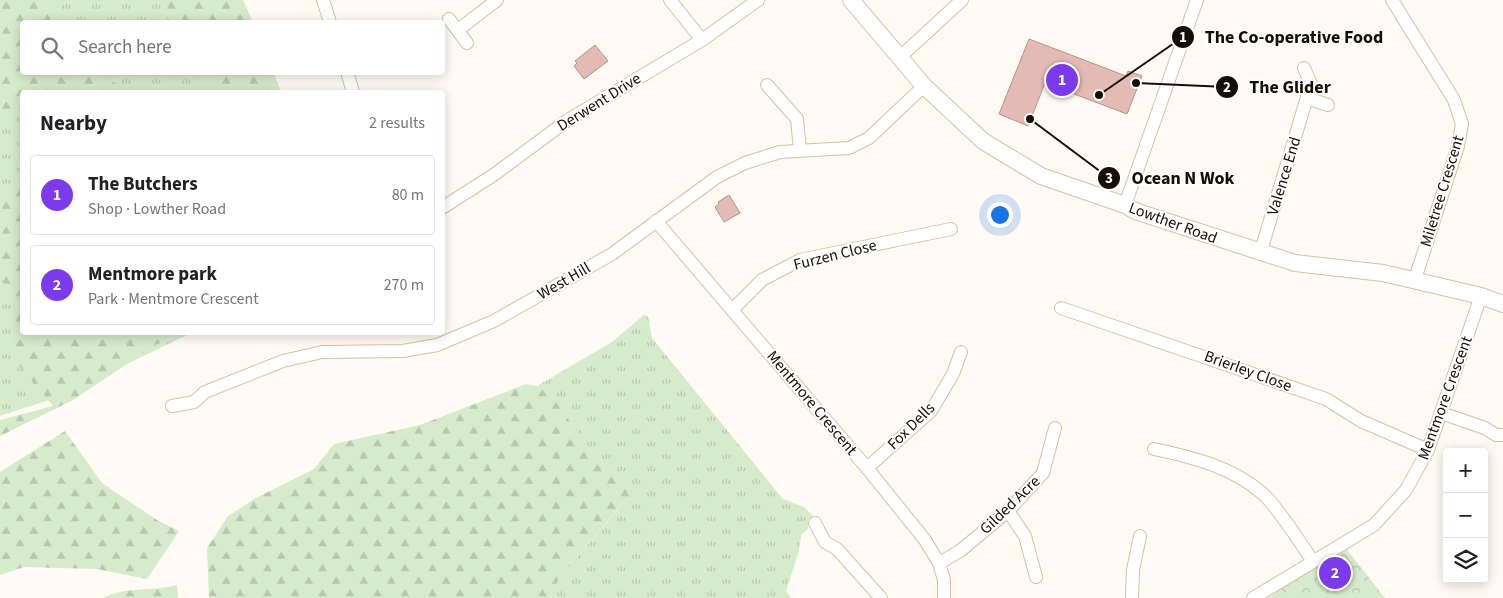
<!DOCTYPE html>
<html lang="en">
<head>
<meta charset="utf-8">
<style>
	:root { --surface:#fff; --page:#f2f2f2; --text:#202124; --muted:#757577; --line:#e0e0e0; --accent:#7c3aed }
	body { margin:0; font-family:"Source Sans 3",sans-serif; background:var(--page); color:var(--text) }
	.controls { position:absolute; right:15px; bottom:15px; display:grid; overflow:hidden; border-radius:5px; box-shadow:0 2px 12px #0003 }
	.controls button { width:45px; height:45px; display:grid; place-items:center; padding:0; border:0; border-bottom:1px solid var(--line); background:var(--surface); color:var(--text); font:25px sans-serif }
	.you { position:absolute; left:999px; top:214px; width:18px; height:18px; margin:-12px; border:4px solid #fff; border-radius:50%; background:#1a73e8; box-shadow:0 0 0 8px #1a73e833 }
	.badge { display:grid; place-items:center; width:32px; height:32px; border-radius:50%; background:var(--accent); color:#fff; font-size:16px; font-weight:700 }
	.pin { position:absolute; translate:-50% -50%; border:2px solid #fff; box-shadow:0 1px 5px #0006 }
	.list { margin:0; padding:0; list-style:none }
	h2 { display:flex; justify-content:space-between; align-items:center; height:65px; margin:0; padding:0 20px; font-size:21px }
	h2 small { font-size:16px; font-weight:400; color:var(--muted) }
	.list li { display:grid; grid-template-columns:32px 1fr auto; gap:15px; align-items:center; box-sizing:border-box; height:80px; margin:0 10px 10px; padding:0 10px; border:1px solid var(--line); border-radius:5px }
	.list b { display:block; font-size:19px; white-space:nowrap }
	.list p { margin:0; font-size:16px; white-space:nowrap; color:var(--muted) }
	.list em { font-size:16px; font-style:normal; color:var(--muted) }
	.icon { flex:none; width:28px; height:28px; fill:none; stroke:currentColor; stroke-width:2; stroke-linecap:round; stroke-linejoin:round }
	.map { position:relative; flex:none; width:1503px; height:598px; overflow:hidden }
	.search { position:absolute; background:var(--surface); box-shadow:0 2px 12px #0003; left:20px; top:20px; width:425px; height:55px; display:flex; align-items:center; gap:12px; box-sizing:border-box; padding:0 18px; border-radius:5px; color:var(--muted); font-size:19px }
	.panel { position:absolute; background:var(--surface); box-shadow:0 2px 12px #0003; left:20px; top:90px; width:425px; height:245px; border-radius:5px }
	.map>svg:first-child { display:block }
	.grass { fill:url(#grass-tufts) }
	.forest { fill:url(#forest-firs) }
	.park { fill:url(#park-crowns) }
	.building { fill:#e4bab5; stroke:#b7908b }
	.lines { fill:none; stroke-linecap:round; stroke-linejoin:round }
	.minor-casing { stroke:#d5c1a1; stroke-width:14 }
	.tertiary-casing { stroke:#d5c1a1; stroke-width:18 }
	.minor { stroke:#fff; stroke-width:12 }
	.tertiary { stroke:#fff; stroke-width:16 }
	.labels { text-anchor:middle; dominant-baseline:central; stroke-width:4; stroke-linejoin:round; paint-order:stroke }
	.street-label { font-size:16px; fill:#150e04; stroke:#fff }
	.leader { fill:none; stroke:#150e04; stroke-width:2 }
	.callout-dot { fill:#150e04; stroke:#fff; stroke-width:2 }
	.mark-label { font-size:15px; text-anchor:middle; font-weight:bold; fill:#fff }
	.callout-label { font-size:18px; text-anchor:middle; font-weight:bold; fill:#150e04; stroke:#fff; stroke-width:4; stroke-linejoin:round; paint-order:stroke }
</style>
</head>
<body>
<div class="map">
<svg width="1503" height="598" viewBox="0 0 1503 598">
	<defs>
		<pattern id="grass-tufts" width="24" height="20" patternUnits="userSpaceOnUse" patternTransform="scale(1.25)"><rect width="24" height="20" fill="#d6eacc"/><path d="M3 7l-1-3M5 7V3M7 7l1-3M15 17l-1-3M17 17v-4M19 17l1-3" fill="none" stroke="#b7c8ae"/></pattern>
		<pattern id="forest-firs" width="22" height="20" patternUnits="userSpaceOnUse" patternTransform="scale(1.25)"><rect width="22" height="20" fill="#d6eacc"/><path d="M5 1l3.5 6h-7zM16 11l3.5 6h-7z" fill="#b7c8ae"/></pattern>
		<pattern id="park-crowns" width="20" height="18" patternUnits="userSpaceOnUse" patternTransform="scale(1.25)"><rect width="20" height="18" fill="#d6eacc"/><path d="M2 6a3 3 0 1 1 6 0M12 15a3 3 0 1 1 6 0" fill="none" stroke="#b7c8ae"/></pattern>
	</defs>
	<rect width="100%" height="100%" fill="#fffbf4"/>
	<!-- grass -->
	<g class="grass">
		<path d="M0 0H239L250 22H22V72L272 73 280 92H22V332L191 333 61 396 0 416Z"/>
		<path d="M644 315 648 316 652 338 783 499 804 507 813 516 808 520V529L801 535 799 551 786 591 791 598H549L560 577 621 506 628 489 593 453 551 395 537 386 612 342Z"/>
	</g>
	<!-- forest -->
	<g class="forest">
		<path d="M0 0H47L59 22H22V72L104 73 125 92H22V112L0 116Z"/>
		<path d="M162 0H243L253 22H170Z"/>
		<path d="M198 73H274L281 92H221L203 80Z"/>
		<path d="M22 185V332L189 333 157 344 73 400 0 436V420L53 406 10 355V336L15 316 8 286 0 278V193Z"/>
		<path d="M526 384 537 386 551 395 593 453 628 489 630 495 560 577 549 598H209L207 548 228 516 256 498 314 469 334 444 420 425Z"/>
		<path d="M65 431 102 483 157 520 179 531 147 579 97 569 24 567 0 575V472Z"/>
		<path d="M177 585 178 598H103C125 586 153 592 177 585Z"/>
	</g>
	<!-- park -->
	<path class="park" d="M1345 547 1385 598H1268Z"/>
	<!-- building -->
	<g class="building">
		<path d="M1029 39 1126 76 1128 71 1142 76 1127 114 1045 83 1028 126 999 114Z"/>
		<path d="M595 45 608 61 584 79 574 66 577 63 575 61Z"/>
		<path d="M729 195 740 213 724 222 715 207 719 204 718 202Z"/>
	</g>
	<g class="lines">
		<defs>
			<g id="minor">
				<path d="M323 0 330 22"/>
				<path d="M670 0 702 40"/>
				<path d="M1392 0 1454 100 1462 124 1458 146 1415 279"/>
				<path d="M449 19 467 43"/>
				<path d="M458 30 497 0"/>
				<path d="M899 58 962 0"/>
				<path d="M347 72 353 92"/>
				<path d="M767 85 797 119 800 150"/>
				<path d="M1307 98 1328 105"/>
				<path d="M1125 205 1197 0"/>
				<path d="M442 208 495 174 568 120 702 40 758 0"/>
				<path d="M656 221 867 468 925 540 939 563 944 580V598"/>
				<path d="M1260 254 1311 84 1304 68"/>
				<path d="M1061 308 1326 399 1361 421 1428 450"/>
				<path d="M732 310 762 280 800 260 951 229"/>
				<path d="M172 406 194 402 205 392 283 361 322 352 403 351 437 345 494 321 612 254 717 177 745 163 780 152 849 148 869 138 924 86"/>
				<path d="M1441 413 1485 428 1496 435H1503"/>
				<path d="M1154 449C1192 457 1233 467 1263 494 1278 507 1300 543 1313 561"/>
				<path d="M867 468 931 411 953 374 961 352"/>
				<path d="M1008 511 1025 536 1036 577"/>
				<path d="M815 523 825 542 837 549 881 598"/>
				<path d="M939 563 960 551 1008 511 1043 473 1055 428"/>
				<path d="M1132 598 1133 570 1140 536"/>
				<path d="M1253 598 1374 525 1406 490 1428 450 1481 296"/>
			</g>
			<path id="tertiary" d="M851 0 924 86 983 141 1041 176 1125 205 1135 211 1295 263 1383 273 1481 296 1503 304"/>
		</defs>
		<!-- minor casing -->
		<use href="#minor" class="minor-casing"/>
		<!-- tertiary casing -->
		<use href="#tertiary" class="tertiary-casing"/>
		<!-- minor -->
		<use href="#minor" class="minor"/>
		<!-- tertiary -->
		<use href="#tertiary" class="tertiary"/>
	</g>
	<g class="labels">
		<!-- street labels -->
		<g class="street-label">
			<text transform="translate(599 102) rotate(-32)">Derwent Drive</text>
			<text transform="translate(1284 176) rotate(-73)">Valence End</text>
			<text transform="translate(1442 191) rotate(-73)">Miletree Crescent</text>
			<text transform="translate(1173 223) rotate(20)">Lowther Road</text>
			<text transform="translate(835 255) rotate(-14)">Furzen Close</text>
			<text transform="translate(564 281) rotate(-30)">West Hill</text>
			<text transform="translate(1248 371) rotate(20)">Brierley Close</text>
			<text transform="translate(1445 398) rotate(-70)">Mentmore Crescent</text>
			<text transform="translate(812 403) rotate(50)">Mentmore Crescent</text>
			<text transform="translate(911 426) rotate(-45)">Fox Dells</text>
			<text transform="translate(1010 505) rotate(-44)">Gilded Acre</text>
		</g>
	</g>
	<!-- callouts -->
	<path class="leader" d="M1099 95L1183 37M1136 83L1227 87M1030 119L1109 178"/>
	<g class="callout-dot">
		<circle cx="1099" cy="95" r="5"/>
		<circle cx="1136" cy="83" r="5"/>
		<circle cx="1030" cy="119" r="5"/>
		<circle cx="1183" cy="37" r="12"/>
		<circle cx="1227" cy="87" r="12"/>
		<circle cx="1109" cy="178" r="12"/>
	</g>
	<g class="mark-label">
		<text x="1183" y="42">1</text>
		<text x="1227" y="92">2</text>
		<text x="1109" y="183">3</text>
	</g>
	<g class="callout-label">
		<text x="1294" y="43">The Co-operative Food</text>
		<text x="1290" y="93">The Glider</text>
		<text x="1183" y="184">Ocean N Wok</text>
	</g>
</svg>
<div class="controls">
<button>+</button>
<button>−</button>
<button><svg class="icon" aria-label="layers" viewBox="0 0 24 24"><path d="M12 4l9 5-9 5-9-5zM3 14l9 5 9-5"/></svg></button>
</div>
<div class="you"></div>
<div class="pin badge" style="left:1062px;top:80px">1</div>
<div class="pin badge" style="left:1335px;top:573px">2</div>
<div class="search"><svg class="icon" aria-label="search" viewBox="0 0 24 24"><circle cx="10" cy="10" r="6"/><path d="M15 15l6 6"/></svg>Search here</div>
<section class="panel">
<h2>Nearby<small>2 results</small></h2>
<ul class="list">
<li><span class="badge">1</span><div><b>The Butchers</b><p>Shop · Lowther Road</p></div><em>80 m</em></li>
<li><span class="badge">2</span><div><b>Mentmore park</b><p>Park · Mentmore Crescent</p></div><em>270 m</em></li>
</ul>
</section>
</div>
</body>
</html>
